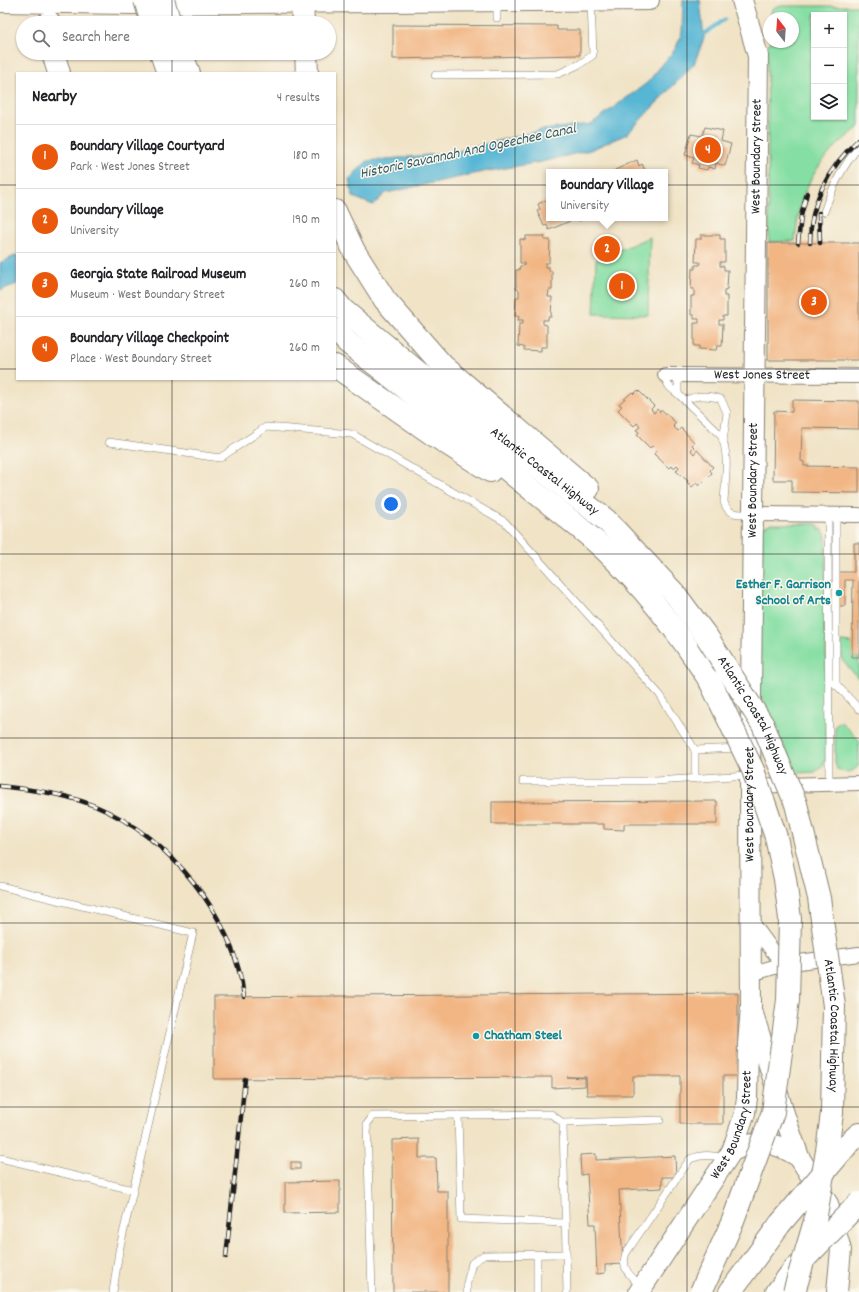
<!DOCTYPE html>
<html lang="en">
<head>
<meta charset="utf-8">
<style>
	:root { --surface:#fff; --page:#f6f6f6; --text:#202124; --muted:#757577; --line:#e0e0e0; --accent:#ea580c }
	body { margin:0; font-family:Dekko,sans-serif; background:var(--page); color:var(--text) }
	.controls { position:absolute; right:12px; top:12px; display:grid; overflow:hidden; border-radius:0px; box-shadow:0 1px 3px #0004 }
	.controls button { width:36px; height:36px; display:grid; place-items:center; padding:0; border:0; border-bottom:1px solid var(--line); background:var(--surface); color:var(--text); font:20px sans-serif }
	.compass { position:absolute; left:763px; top:12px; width:36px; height:36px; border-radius:50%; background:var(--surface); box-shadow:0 1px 3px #0004; rotate:343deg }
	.you { position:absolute; left:391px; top:504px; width:14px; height:14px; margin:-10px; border:3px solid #fff; border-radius:50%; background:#1a73e8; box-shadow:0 0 0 6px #1a73e833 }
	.badge { display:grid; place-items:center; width:26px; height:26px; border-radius:50%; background:var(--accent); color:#fff; font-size:13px; font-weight:700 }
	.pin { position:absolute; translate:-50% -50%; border:2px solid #fff; box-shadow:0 1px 4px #0006 }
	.popup { position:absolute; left:546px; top:169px; width:122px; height:52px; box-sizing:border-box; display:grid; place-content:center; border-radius:0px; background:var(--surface); filter:drop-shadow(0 1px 3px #0005); font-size:13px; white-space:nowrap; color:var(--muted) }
	.popup b { font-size:15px; color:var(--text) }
	.popup::after { content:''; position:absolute; left:50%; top:100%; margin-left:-8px; border:8px solid transparent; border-top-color:var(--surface) }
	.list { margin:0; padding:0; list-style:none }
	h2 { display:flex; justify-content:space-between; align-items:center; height:52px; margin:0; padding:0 16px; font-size:17px }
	h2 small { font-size:13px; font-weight:400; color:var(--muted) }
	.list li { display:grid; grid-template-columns:26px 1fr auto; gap:12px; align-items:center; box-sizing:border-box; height:64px; padding:0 16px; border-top:1px solid var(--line) }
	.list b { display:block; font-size:15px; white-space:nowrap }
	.list p { margin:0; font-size:13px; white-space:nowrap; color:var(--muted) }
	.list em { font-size:13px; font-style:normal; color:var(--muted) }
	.icon { flex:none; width:22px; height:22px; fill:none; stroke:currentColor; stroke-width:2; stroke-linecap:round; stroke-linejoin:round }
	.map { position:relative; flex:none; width:859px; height:1292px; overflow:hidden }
	.search { position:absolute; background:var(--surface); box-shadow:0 1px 3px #0004; left:16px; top:16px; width:320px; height:44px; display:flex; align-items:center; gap:10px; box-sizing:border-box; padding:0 14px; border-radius:22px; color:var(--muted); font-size:15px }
	.panel { position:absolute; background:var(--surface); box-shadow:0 1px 3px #0004; left:16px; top:72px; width:320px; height:308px; border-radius:0px }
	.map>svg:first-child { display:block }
	.green { fill:#85dea3; stroke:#507d60; fill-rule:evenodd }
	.water { fill:#56b6d4; stroke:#396978 }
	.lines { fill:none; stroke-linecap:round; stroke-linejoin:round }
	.stream { stroke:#56b6d4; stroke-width:3.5 }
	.building { fill:#f2b684 }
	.lane-casing { stroke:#868071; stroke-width:8 }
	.street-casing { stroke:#868071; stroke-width:16 }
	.secondary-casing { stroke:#868071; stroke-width:22 }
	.highway-casing { stroke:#868071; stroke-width:24 }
	.lane { stroke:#fff; stroke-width:7 }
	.street { stroke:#fff; stroke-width:14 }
	.secondary { stroke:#fff; stroke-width:20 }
	.highway { stroke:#fff; stroke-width:22 }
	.rail-casing { stroke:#1c1c1c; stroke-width:4.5 }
	.rail { stroke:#fbf7ec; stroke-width:3; stroke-dasharray:9; stroke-linecap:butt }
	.highway-bridge-casing { stroke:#868071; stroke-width:24; stroke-linecap:butt }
	.highway-bridge { stroke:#fff; stroke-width:22 }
	.grid { fill:none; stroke:#1c1c1c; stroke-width:1; stroke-opacity:0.55 }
	.culture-dot { fill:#0f9aa8; stroke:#fbf7ec; stroke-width:1.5 }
	.labels { text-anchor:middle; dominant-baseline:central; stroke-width:3; stroke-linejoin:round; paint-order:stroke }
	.street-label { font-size:14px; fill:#1c1c1c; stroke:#fbf7ec }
	.culture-label { font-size:14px; font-weight:bold; fill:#0d838f; stroke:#fbf7ec; text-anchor:end }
	.water-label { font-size:15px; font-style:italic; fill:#335a66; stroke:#fbf7ec }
</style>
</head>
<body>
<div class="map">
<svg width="859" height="1292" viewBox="0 0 859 1292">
	<rect width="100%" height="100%" fill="#fbf7ec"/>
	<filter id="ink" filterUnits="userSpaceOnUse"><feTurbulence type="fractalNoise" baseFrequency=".025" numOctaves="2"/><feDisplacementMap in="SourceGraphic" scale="8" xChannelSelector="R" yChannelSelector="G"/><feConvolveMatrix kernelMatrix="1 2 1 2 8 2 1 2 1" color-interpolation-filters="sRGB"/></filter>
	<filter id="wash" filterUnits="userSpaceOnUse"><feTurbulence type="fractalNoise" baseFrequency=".012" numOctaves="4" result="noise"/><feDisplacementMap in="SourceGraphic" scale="16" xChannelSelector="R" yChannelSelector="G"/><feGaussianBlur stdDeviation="0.9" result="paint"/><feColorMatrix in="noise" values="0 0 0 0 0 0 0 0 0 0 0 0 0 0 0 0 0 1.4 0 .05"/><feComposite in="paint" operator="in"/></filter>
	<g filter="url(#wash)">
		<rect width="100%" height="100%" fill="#f0e3c6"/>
		<!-- green -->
		<g class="green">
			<path d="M777 6H859V127C815 161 800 187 795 241L769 242 767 46 770 42H793V18H770L772 9ZM814 15H844V117H814Z"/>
			<path d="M650 237 648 315 594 314 596 260Z"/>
			<path d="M770 524H815L820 526 818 529 820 530 822 529 826 536V761H823V766L815 772 796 773 758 689 762 532 765 526Z"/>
			<path d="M841 642 853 643 852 657H859V679L842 660Z"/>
			<path d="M841 722 859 740V765C853 773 845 774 837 769L835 762V727L837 723Z"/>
		</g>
		<!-- water -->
		<g class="water">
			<path d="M683 0H700L704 38 694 64 627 134 590 150 541 162 483 172 386 193 373 205 353 197 349 179 367 161 450 153 542 130 591 124 647 83 676 48 682 32Z"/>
			<path d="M17 255V284L0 290V263Z"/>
		</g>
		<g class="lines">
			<!-- stream -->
			<path class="stream" d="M704 34 725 19"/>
		</g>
		<g id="blocks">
			<!-- building -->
			<g class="building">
				<path d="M393 25 557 26V30H580V55L393 59Z"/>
				<path d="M705 127 723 131 721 141 731 144 725 166 716 163 715 169 708 167 707 170 698 168 699 165 692 163 694 158 685 155 691 134 702 136Z"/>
				<path d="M637 160 639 166 642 164 646 172H616L615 170Z"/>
				<path d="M549 199V218H569L570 221 549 230 547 225 544 226 537 211 540 209 538 204Z"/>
				<path d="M573 218H586L579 221 578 218 574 220Z"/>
				<path d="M701 235H720V239H725V262H720V266H724V270H728L727 289 724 290V296H727V316H723V320H719V324H723L722 346H717L716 350 699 349V346H694V323H699V319H694V315H691V296H694V289H691L692 269H695V265H700V262H695L696 239H701Z"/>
				<path d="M526 236H545L544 240H550L549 263H545V267H549V271H552V290H549L548 297H552L551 317H548V320H543V324L547 325V347H541V351L524 350V347L518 346 519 324H523V320H518L519 316H515L516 297H519V290L516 289V270H519L520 266H524V263H520V239L526 240Z"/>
				<rect x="768" y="243" width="91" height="117"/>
				<path d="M638 390 654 406 651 409 654 413 657 409 660 412 662 410 676 423 673 426 678 431 681 428 694 442 692 445 694 447 691 450 694 454 697 450 713 467 710 470 712 473 699 486 696 483 692 487 687 482 688 481 676 471 679 467 677 465 674 468 671 466 669 468 654 454 657 451 652 446 650 448 637 435 639 432 636 430 640 427 637 423 634 426 618 410 622 406 619 404 632 392 634 394Z"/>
				<path d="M792 400 859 401V429L802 428 801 461 804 462V466L859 467V493L792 492V480H773L774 411 792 412Z"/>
				<path d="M854 543H859V657H852L853 580H845V606H833V572H854Z"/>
				<path d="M717 801V824H624V830L604 829V824H492V802Z"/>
				<path d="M738 993V1076H723V1124H680V1076H633V1095H587L586 1077H567L585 1078V1086L552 1088V1077L214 1079V997Z"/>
				<path d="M419 1139V1158H436L437 1191H448V1292H393L392 1140Z"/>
				<path d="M596 1154V1160L675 1156 676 1177H662V1188L619 1190 623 1264 605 1265V1273L597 1274 595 1224H590L587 1174 581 1175 580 1155Z"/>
				<rect x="291" y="1162" width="9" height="7"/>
				<path d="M340 1181V1212L285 1213V1182Z"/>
			</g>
		</g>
	</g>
	<g filter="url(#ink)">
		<use href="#blocks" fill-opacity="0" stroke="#868071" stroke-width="1"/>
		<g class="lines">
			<defs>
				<g id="lane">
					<path d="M497 1V18"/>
					<path d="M435 75 558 74 580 64 593 55 591 1"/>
					<path d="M824 212C832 188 842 166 859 147"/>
					<path d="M665 375C666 385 670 388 678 394V375"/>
					<path d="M678 394 721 435C730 456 725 480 724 502 728 516 739 514 752 514"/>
					<path d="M685 400C698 395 707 395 721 399L727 413 723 441"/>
					<path d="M109 442 220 458 266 427 352 434 505 522 660 695 695 750"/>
					<path d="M828 515 829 783"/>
					<path d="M836 515V685"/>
					<path d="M834 682 859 709"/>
					<path d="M695 777V750L740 748"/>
					<path d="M523 781H655L748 775"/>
					<path d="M0 886 193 933 119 1251 113 1292"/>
					<path d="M458 1115 461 1219 565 1223"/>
					<path d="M563 1123 660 1120"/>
					<path d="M0 1158 133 1190"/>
					<path d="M537 1255V1292"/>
					<path d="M641 1287C631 1276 620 1269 626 1253L690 1159C702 1154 712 1155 725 1158"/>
					<path d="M372 1292 367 1124 373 1116 551 1114 563 1123 567 1292"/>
					<path d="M467 1292V1283L472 1263 484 1255 566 1254"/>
				</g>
				<g id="street">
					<path id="s1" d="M665 375 859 376"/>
					<path d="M753 514 859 515"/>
					<path d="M751 786 859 783"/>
					<path d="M750 920 772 950 784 964"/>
					<path d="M751 974 784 964 859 954"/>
				</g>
				<g id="secondary">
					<path d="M0 2 131 4 649 0"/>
					<path d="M754 1017 787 1123 799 1157 828 1204 841 1250 837 1292"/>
					<path d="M732 1151C760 1138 773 1141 799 1157"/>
					<path id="s2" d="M639 1292 732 1151 745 1113 747 1098 748 1044 751 1007 750 786 758 56 742 0"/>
				</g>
				<g id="highway">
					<path d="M302 2 303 23"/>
					<path d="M49 22V23"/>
					<path d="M53 53 59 73"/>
					<path d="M161 53 168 73"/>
					<path d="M181 53 189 73"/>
					<path d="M306 53 307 73"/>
					<path d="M335 211 354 251 385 300 443 366 588 489"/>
					<path id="s3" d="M335 300 343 310 442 392 606 520 675 594 707 637"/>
					<path d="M335 330 347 342C402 385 456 428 510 472 541 498 575 522 604 549 645 588 680 634 710 681"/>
					<path d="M335 366 435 436 490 471"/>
					<path d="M848 1144 859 1134"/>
					<path d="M730 1292 780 1224"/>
					<path d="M777 1292 795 1268"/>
				</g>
			</defs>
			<!-- lane casing -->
			<use href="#lane" class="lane-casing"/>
			<!-- street casing -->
			<use href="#street" class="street-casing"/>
			<!-- secondary casing -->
			<use href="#secondary" class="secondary-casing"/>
			<!-- highway casing -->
			<use href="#highway" class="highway-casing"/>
			<!-- lane -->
			<use href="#lane" class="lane"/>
			<!-- street -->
			<use href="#street" class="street"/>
			<!-- secondary -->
			<use href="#secondary" class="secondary"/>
			<!-- highway -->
			<use href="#highway" class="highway"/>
			<defs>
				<g id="rail">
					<path d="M819 213 820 243"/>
					<path d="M798 243 801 216 807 193"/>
					<path d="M810 243C810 202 829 167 859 139"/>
					<path d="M0 786C33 790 63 793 95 806 169 836 235 917 244 997"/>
					<path d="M226 1257 245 1079"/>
				</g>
			</defs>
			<!-- rail casing -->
			<use href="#rail" class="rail-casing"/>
			<!-- rail -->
			<use href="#rail" class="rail"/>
			<defs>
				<g id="highway-bridge">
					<path d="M145 0 152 23"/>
					<path d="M163 0 170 23"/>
					<path id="s4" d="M707 637 763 725 796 804 819 898 834 1006 832 1113 827 1151 815 1221 794 1292"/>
					<path d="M780 1224 848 1144"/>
					<path d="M807 1256 859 1203"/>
					<path d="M701 1292 732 1223 773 1112 788 1000 790 919 785 879 776 837 753 770 710 681"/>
				</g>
			</defs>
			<!-- highway-bridge casing -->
			<use href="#highway-bridge" class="highway-bridge-casing"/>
			<!-- highway-bridge -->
			<use href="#highway-bridge" class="highway-bridge"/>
		</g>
	</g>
	<!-- grid -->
	<path class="grid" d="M172 0V23M344 0V1292M515 0V1292M687 0V1292M172 53V73M0 185H17M335 185H859M0 369H17M335 369H859M172 379V1292M0 554H859M0 738H859M0 923H859M0 1107H859"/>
	<!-- markers -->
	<g class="culture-dot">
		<circle cx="839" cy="593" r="4"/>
		<circle cx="476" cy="1036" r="4"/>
	</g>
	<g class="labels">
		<!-- street labels -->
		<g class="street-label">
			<text stroke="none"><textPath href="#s2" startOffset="1166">West Boundary Street</textPath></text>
			<text stroke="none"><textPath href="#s1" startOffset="97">West Jones Street</textPath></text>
			<text stroke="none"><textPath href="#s3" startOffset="271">Atlantic Coastal Highway</textPath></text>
			<text stroke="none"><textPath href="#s2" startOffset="842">West Boundary Street</textPath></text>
			<text stroke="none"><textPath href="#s4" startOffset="91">Atlantic Coastal Highway</textPath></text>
			<text stroke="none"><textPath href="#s2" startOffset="518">West Boundary Street</textPath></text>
			<text stroke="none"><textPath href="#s4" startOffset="415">Atlantic Coastal Highway</textPath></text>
			<text stroke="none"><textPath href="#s2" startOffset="194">West Boundary Street</textPath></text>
		</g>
		<!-- culture labels -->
		<g class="culture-label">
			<text x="831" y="585">Esther F. Garrison<tspan x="831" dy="16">School of Arts</tspan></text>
			<text x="484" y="1036" text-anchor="start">Chatham Steel</text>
		</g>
		<!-- water labels -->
		<g class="water-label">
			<text transform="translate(468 152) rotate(-12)">Historic Savannah And Ogeechee Canal</text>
		</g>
	</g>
</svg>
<div class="controls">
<button>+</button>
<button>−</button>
<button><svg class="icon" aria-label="layers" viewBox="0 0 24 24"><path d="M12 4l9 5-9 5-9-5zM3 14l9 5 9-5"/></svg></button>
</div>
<svg class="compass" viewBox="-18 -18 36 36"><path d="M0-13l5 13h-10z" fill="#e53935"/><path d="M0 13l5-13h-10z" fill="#757577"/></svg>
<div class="you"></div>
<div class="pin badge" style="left:622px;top:286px">1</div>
<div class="pin badge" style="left:607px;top:249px">2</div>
<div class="popup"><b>Boundary Village</b>University</div>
<div class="pin badge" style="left:814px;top:302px">3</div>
<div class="pin badge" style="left:708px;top:150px">4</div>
<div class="search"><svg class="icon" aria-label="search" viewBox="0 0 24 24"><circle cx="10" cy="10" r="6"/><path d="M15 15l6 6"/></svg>Search here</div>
<section class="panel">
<h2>Nearby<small>4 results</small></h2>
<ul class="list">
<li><span class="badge">1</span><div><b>Boundary Village Courtyard</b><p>Park · West Jones Street</p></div><em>180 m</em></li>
<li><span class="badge">2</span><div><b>Boundary Village</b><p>University</p></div><em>190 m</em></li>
<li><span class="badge">3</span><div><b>Georgia State Railroad Museum</b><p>Museum · West Boundary Street</p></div><em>260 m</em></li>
<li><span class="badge">4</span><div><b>Boundary Village Checkpoint</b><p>Place · West Boundary Street</p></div><em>260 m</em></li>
</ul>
</section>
</div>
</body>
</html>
